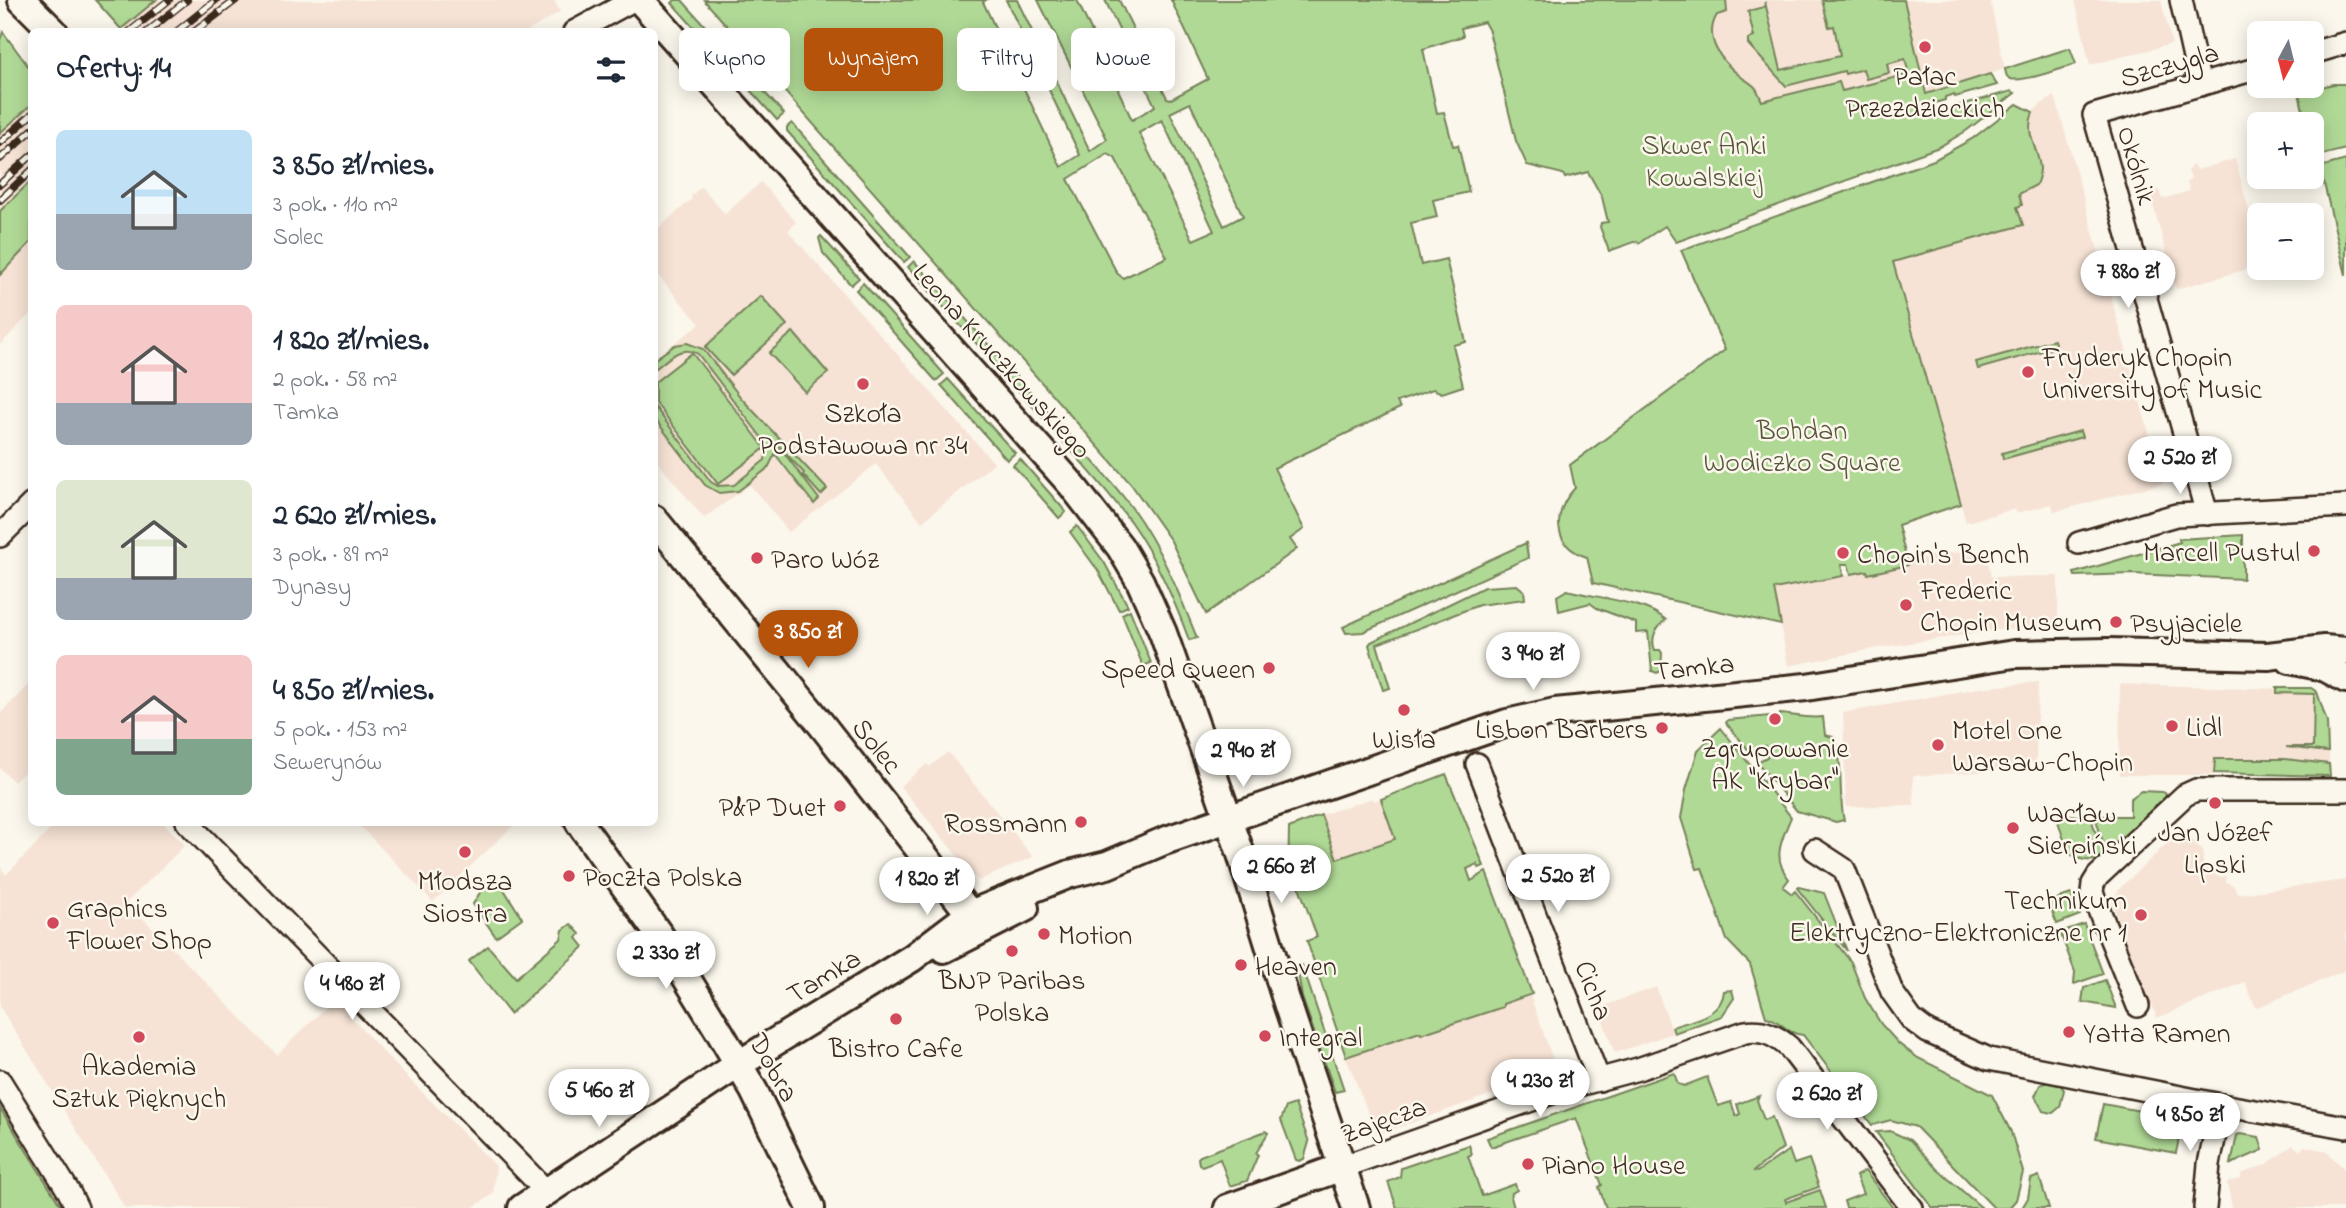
<!DOCTYPE html>
<html lang="pl">
<meta charset="utf-8">
<style>
body{margin:0;font-family:"Indie Flower",sans-serif;background:#f6f6f7;color:#1f2937;height:100vh;display:flex;flex-direction:column;font-size:26px;white-space:nowrap}
*{box-sizing:border-box;margin:0}
p{font-size:23px;color:#747a83}
.icon{flex:none;width:38px;height:38px;fill:none;stroke:currentColor;stroke-width:2;stroke-linecap:round;stroke-linejoin:round}
.map{position:relative;flex:1;overflow:hidden}
.sheet{position:absolute;left:28px;top:28px;width:630px;height:798px;display:flex;flex-direction:column;background:#fff;border-radius:10px;box-shadow:0 4px 18px #0003}
.sheet>*{flex:none}
.banner{position:absolute;left:679px;top:28px;width:665px;height:63px;display:flex;gap:14px}
.needle{width:46px;rotate:187deg}
.tools{position:absolute;left:2247px;top:21px;display:grid;gap:14px}
.tools a{display:grid;place-items:center;width:77px;height:77px;border-radius:10px;background:#fff;box-shadow:0 4px 18px #0003;font-size:35px}
.price{position:absolute;translate:-50% -60px;padding:0 16px;border-radius:24px;background:#fff;color:#222;font-size:23px;line-height:46px;filter:drop-shadow(0 2px 4px #0008)}
.price::after{content:'';position:absolute;left:50%;top:42px;width:21px;height:16px;margin-left:-10px;background:inherit;clip-path:polygon(0 0,100% 0,50% 100%)}
.price.current{background:#b45309;color:#fff}
ul{padding:0;list-style:none}
li{display:flex;align-items:center;gap:21px;height:175px;padding:0 28px}
li span{display:grid;place-items:center;flex:none;width:196px;height:140px;border-radius:10px;color:#555}
li>.icon{margin-inline-start:auto}
span .icon{width:84px;height:84px;fill:#fffc;stroke-width:1}
li b{font-size:30px}
h2{display:flex;justify-content:space-between;align-items:center;height:84px;padding:0 28px;font-size:30px}
.pill{padding:0 24px;border-radius:10px;background:#fff;box-shadow:0 4px 18px #0003;font-size:24px;line-height:63px}
.pill.current{background:#b45309;color:#fff}
.map>svg:first-child{display:block}
</style>
<div class="map">
<svg width="2346" height="1208" viewBox="0 0 2346 1208">
<rect width="100%" height="100%" fill="#fbf7ec"/>
<filter id="ink" filterUnits="userSpaceOnUse"><feTurbulence type="fractalNoise" baseFrequency=".0143" numOctaves="2"/><feDisplacementMap in="SourceGraphic" scale="14" xChannelSelector="R" yChannelSelector="G"/><feConvolveMatrix kernelMatrix="1 2 1 2 8 2 1 2 1" color-interpolation-filters="sRGB"/></filter>
<g filter="url(#ink)">
<!-- built -->
<g fill="#f6e3d5">
<polygon points="156,0 554,0 560,12 526,32 127,32 123,27"/>
<polygon points="1633,0 1990,0 2005,69 1791,135"/>
<polygon points="2075,0 2161,0 2172,44 2090,65"/>
<polygon points="2055,96 2163,483 2054,512 2052,504 2017,513 2015,509 1966,522 1893,261 2008,229 2033,112 2040,105"/>
<polygon points="31,104 31,181 0,211 0,133"/>
<polygon points="2235,159 2259,247 2259,266 2176,289 2150,193 2159,190 2162,199 2190,191 2187,182 2191,178 2188,172 2190,167 2193,165 2197,170"/>
<polygon points="761,182 796,222 788,231 994,463 922,522 876,464 789,532 750,485 704,518 655,459 654,358 700,324 655,272 655,231 692,199 691,196 701,187 725,214"/>
<polygon points="31,242 31,313 0,345 0,275"/>
<polygon points="1986,550 1991,577 2058,576 2058,628 1998,630 1883,647 1788,666 1774,589 1868,571 1869,574 1908,565 1908,561 1940,554"/>
<polygon points="31,682 31,765 14,782 0,768 0,714"/>
<polygon points="2038,682 2036,762 1990,771 1913,776 1914,805 1846,807 1843,713 1978,688"/>
<polygon points="2120,684 2314,690 2319,694 2327,722 2330,776 2215,773 2214,775 2119,775"/>
<polygon points="948,752 1033,857 978,881 900,786 927,764 929,767"/>
<polygon points="1373,798 1374,801 1381,799 1395,839 1337,859 1321,815"/>
<polygon points="58,822 163,823 185,845 127,902 277,1055 334,999 401,1071 496,1166 493,1194 472,1208 125,1208 0,1007 0,866 6,875"/>
<polygon points="357,823 516,823 433,902"/>
<polygon points="2182,829 2203,851 2203,866 2219,877 2226,876 2226,882 2233,885 2238,894 2346,880 2346,970 2256,1008 2245,982 2157,1018 2152,1005 2149,1005 2112,902 2119,889"/>
<polygon points="1656,987 1673,1033 1615,1053 1598,1008"/>
<polygon points="1530,995 1557,1071 1377,1135 1346,1057"/>
<polygon points="2293,1145 2300,1151 2304,1146 2326,1151 2346,1171 2346,1208 2232,1208 2227,1182 2241,1179 2241,1174 2267,1164"/>
</g>
<!-- green -->
<g fill="#b0d996" stroke="#76825a" stroke-width="2" fill-rule="evenodd">
<polygon points="95,0 156,0 121,29"/>
<polygon points="675,0 682,0 739,64 731,69 672,3"/>
<path d="M704,0h282l-3,2 78,165 19,-12 -74,-155h11l73,151 17,-12 -69,-139h39l55,120 23,-14 -50,-106h14l48,98 4,1 37,-20 -37,-79h555l1,12 -10,3c-14,23 4,46 23,61 6,5 14,8 17,14 2,4 3,7 5,11l77,-19 3,9 67,-17 -4,-15 -18,5 2,9 -23,6 -3,-10 -18,5 -1,-3 -58,15 -38,-42v-5l6,-2 -6,-26 16,-4 1,-5 16,68 59,-14 -6,-30 -5,1 -7,-27h82l22,94 64,-20 7,11 -42,12 -1,-3 -9,3v3l-16,5 2,8 81,-22 3,2 -49,38 -27,16 -263,95 -11,-16 -26,17 -2,-2 -28,10 -9,-24 1,-4 7,-1 -6,-25 -14,-25 -23,6 -2,-4 -36,-9 -11,-24 -27,-110 -5,-9 -23,6 2,8 -40,13 14,64 7,-1 9,34 5,-1 11,47 -36,8 4,17 -26,6 10,42 25,-6 20,83 -13,3 10,41 -21,7 -9,-4 -36,13 3,6 -126,60 30,61 -14,10 7,10 -91,65 -35,-73 -40,-57zM1190,103l53,113 -19,10 -54,-113zM1162,120l52,111 -21,9 -54,-107zM1108,154l7,4 52,99 -44,21 -6,-5 -49,-94z"/>
<polygon points="3,32 31,70 32,104 0,133 0,40"/>
<path d="M2070,48l6,16c-13,4 -54,19 -65,15 -5,-2 -5,-5 -6,-10z"/>
<polygon points="750,76 784,114 777,120 742,81"/>
<polygon points="2333,84 2346,84 2346,149 2313,157 2312,124 2306,124 2299,93"/>
<path d="M2017,104l16,8c-9,24 5,34 7,56 0,6 -2,12 -4,17l-17,9 3,11 -5,2 6,18 -130,37 68,242 -63,21 10,40 -40,9 -1,-3 -16,3 -3,-10h-7l2,12 -69,13 7,36 -188,-42 -6,-26c-35,-11 -35,-45 -12,-69l-5,-23 155,-115 -44,-100 253,-90 38,-21z"/>
<polygon points="792,123 910,257 904,262 787,131 787,127"/>
<polygon points="2346,160 2346,275 2320,167"/>
<polygon points="31,181 31,242 0,275 0,211"/>
<polygon points="821,236 859,278 851,285 823,253 819,238"/>
<polygon points="914,261 1050,414 1044,419 908,267"/>
<polygon points="863,283 944,374 936,381 856,290"/>
<polygon points="761,296 787,325 731,375 705,347"/>
<polygon points="793,332 828,373 805,392 769,353"/>
<polygon points="2054,340 2056,347 1978,369 1976,362"/>
<path d="M687,343l16,6 39,50 85,90 -6,6 -18,-20 1,-2 -26,-28 41,54 -5,5 -39,-50 -7,14 -30,23 -19,2 -14,-8 -50,-66v-12l56,75 7,4 16,-1 31,-25 2,-10 -2,-8 -67,-88c-17,-10 -30,5 -43,15v-10l20,-14z"/>
<polygon points="692,353 765,448 718,484 655,402 655,382"/>
<polygon points="948,379 1015,453 1007,460 941,385"/>
<path d="M1058,423c25,28 52,55 74,85 29,40 47,85 65,130l-8,2c-15,-41 -32,-80 -57,-116 -24,-34 -53,-64 -80,-95z"/>
<polygon points="2080,431 2082,437 2003,459 2002,453"/>
<polygon points="1020,459 1066,512 1059,518 1013,465"/>
<polygon points="1077,526 1104,562 1128,606 1119,610 1099,572 1070,532"/>
<polygon points="2243,535 2243,579 2132,574 2075,576 2074,573 2180,542 2179,539"/>
<polygon points="1526,543 1528,558 1363,632 1346,633 1343,627"/>
<polygon points="1517,585 1524,591 1525,599 1479,605 1377,644 1390,688 1383,690 1369,645 1371,642 1484,587"/>
<path d="M1567,590c28,8 78,11 99,30 -10,7 -16,18 -11,30h5l2,3 -1,18 -4,2 -5,-2 -4,-39 -12,1v-10l-39,-15 -7,-5 -31,8 -2,-15z"/>
<polygon points="1130,610 1151,663 1143,666 1122,614"/>
<polygon points="2277,688 2311,688 2317,692 2327,722 2328,752 2286,747 2313,747 2314,694 2277,693"/>
<path d="M1780,714c16,1 26,5 43,3l2,18 8,2c11,11 5,63 11,83l-8,2 -39,-11 -40,-49 10,-5 -2,-11 -14,7 -25,-30 2,-3 42,-4 1,4 8,-1z"/>
<path d="M1721,728l70,89c-9,23 -20,40 -2,62l-6,8 9,7 3,-3 56,71 14,36 16,26 18,20 19,14 74,37 19,37 12,40 -7,28 -7,8h-15l-78,-81 -25,-7 -19,5 -69,-90c-20,-2 -20,-15 -37,-18l-16,-53 -23,-24 -25,-72 -5,1 -16,-51 5,-28 12,-40z"/>
<polygon points="2215,759 2285,759 2329,764 2330,776 2214,773"/>
<polygon points="1446,774 1484,866 1479,868 1477,864 1467,869 1471,881 1486,872 1532,994 1503,1004 1503,1007 1421,1034 1420,1032 1346,1057 1307,941 1317,937 1297,881 1288,884 1289,828 1321,815 1337,859 1395,839 1381,799"/>
<polygon points="2141,791 2162,792 2165,793 2167,799 2107,856 2095,816 2130,816 2130,799"/>
<path d="M2064,814l27,4 13,40c-16,6 -28,1 -41,-9l-2,-4 3,-5 -7,-22z"/>
<polygon points="489,878 498,880 522,918 496,937 473,904"/>
<polygon points="1799,887 1824,893 1847,951 1797,888"/>
<polygon points="2071,894 2080,915 2057,924 2048,902"/>
<polygon points="571,924 580,934 577,938 584,947 510,1014 469,961 488,946 516,978 561,939 563,930"/>
<polygon points="2084,924 2103,974 2074,984 2075,972 2060,932"/>
<polygon points="1302,965 1344,1090 1335,1092 1302,997 1297,967"/>
<polygon points="2105,980 2116,1008 2082,1002 2084,988"/>
<path d="M1732,990l2,8 -12,18 -48,17 -2,-6c20,-7 50,-11 52,-36z"/>
<polygon points="1674,1073 1678,1084 1684,1086 1707,1077 1718,1106 1731,1102 1736,1116 1740,1114 1737,1104 1759,1096 1757,1100 1764,1120 1772,1117 1783,1148 1754,1171 1757,1172 1789,1150 1794,1164 1809,1159 1819,1187 1785,1199 1786,1202 1820,1190 1826,1208 1606,1208 1599,1187 1602,1185 1576,1118 1491,1147 1487,1138"/>
<polygon points="2048,1082 2060,1084 2064,1090 2060,1107 2053,1113 2043,1111 2035,1096 2040,1085"/>
<polygon points="1295,1104 1309,1142 1304,1159 1299,1161 1296,1160 1281,1120 1286,1107"/>
<polygon points="2103,1104 2183,1119 2176,1153 2096,1138"/>
<polygon points="0,1108 62,1208 0,1208"/>
<polygon points="1266,1131 1268,1133 1256,1153 1258,1155 1247,1181 1230,1186 1220,1159 1202,1166 1199,1164 1198,1158 1200,1156"/>
<polygon points="1890,1131 1910,1140 1937,1169 1982,1208 1933,1208 1876,1132"/>
<polygon points="2240,1134 2259,1137 2263,1150 2231,1164 2237,1135"/>
<polygon points="1469,1145 1472,1154 1468,1156 1482,1196 1515,1184 1517,1190 1512,1193 1511,1197 1514,1208 1397,1208 1388,1182 1400,1177 1401,1168"/>
<polygon points="1865,1171 1893,1208 1846,1208 1844,1201 1863,1194 1856,1176"/>
<polygon points="2039,1176 2049,1208 2022,1208 2028,1198 2031,1179"/>
</g>
<g fill="none" stroke-linecap="round" stroke-linejoin="round">
<defs>
<g id="minor">
<polyline points="2181,0 2200,85"/>
<polyline points="574,32 633,0"/>
<polyline points="2312,53 2346,43"/>
<polyline points="2207,514 2094,115 2259,68"/>
<polyline points="0,536 32,504"/>
<polyline points="2079,543 2176,515 2346,506"/>
<polyline points="1477,764 1599,1080"/>
<polyline points="187,822 547,1192"/>
<polyline points="1815,850 1844,869 1892,992 1912,1020 1928,1032 1989,1059 2221,1105 2346,1127"/>
<polyline points="2138,1006 2092,893 2093,884 2098,876 2185,795 2196,790 2346,790"/>
<polyline points="0,1081 69,1192 77,1208"/>
<path d="M1342,1167l218,-77 78,-21 107,-37c18,-3 30,3 44,15l123,161"/>
<polyline points="2205,1208 2209,1164 2221,1105"/>
</g>
<g id="tertiary">
<polyline points="22,0 54,32"/>
<polyline points="640,0 1071,484 1120,547 1140,581 1163,633 1240,851 1288,1006 1356,1208"/>
<polyline points="654,519 821,724 970,914"/>
<polyline points="2290,660 2324,667 2346,679"/>
<polyline points="579,822 665,943 719,1031 754,1091 811,1208"/>
<polyline points="944,949 1025,908"/>
<polyline points="522,1208 739,1064 912,958 970,914 1070,874 1107,865 1164,841 1507,723 1555,712 1806,687 2014,654 2108,652 2268,656 2324,649 2346,651"/>
<polyline points="1228,1208 1342,1167"/>
</g>
</defs>
<!-- minor casing -->
<use href="#minor" stroke="#3b2a1e" stroke-width="26"/>
<!-- tertiary casing -->
<use href="#tertiary" stroke="#3b2a1e" stroke-width="32"/>
<!-- minor -->
<use href="#minor" stroke="#fbf7ec" stroke-width="21"/>
<!-- tertiary -->
<use href="#tertiary" stroke="#fbf7ec" stroke-width="26"/>
<defs>
<g id="rail">
<polyline points="129,32 169,0"/>
<polyline points="147,32 187,0"/>
<polyline points="176,32 216,0"/>
<polyline points="194,32 236,0"/>
<polyline points="0,143 32,114"/>
<polyline points="0,159 32,130"/>
<polyline points="0,184 32,155"/>
<polyline points="0,200 32,170"/>
</g>
</defs>
<!-- rail casing -->
<use href="#rail" stroke="#3b2a1e" stroke-width="8"/>
<!-- rail -->
<use href="#rail" stroke="#fbf7ec" stroke-width="5" stroke-dasharray="16" stroke-linecap="butt"/>
</g>
</g>
<!-- markers -->
<g fill="#d1495b" stroke="#fbf7ec" stroke-width="2.5">
<circle cx="1925" cy="47" r="7"/>
<circle cx="2028" cy="372" r="7"/>
<circle cx="863" cy="384" r="7"/>
<circle cx="2314" cy="551" r="7"/>
<circle cx="1843" cy="553" r="7"/>
<circle cx="757" cy="558" r="7"/>
<circle cx="1906" cy="605" r="7"/>
<circle cx="2116" cy="622" r="7"/>
<circle cx="1269" cy="668" r="7"/>
<circle cx="1404" cy="710" r="7"/>
<circle cx="1775" cy="719" r="7"/>
<circle cx="2172" cy="726" r="7"/>
<circle cx="1662" cy="728" r="7"/>
<circle cx="1938" cy="745" r="7"/>
<circle cx="2215" cy="803" r="7"/>
<circle cx="840" cy="806" r="7"/>
<circle cx="1081" cy="822" r="7"/>
<circle cx="2013" cy="828" r="7"/>
<circle cx="465" cy="852" r="7"/>
<circle cx="569" cy="876" r="7"/>
<circle cx="2141" cy="915" r="7"/>
<circle cx="53" cy="923" r="7"/>
<circle cx="1044" cy="934" r="7"/>
<circle cx="1012" cy="951" r="7"/>
<circle cx="1241" cy="965" r="7"/>
<circle cx="896" cy="1019" r="7"/>
<circle cx="2069" cy="1032" r="7"/>
<circle cx="1265" cy="1036" r="7"/>
<circle cx="139" cy="1037" r="7"/>
<circle cx="1528" cy="1164" r="7"/>
</g>
<g text-anchor="middle" stroke-width="5" stroke-linejoin="round" paint-order="stroke">
<!-- street labels -->
<g font-size="28" fill="#3b2a1e" stroke="#fbf7ec">
<text transform="translate(2169 64) rotate(-16)" y="10">Szczygla</text>
<text transform="translate(2138 165) rotate(74)" y="10">Okólnik</text>
<text transform="translate(1003 360) rotate(48)" y="10">Leona Kruczkowskiego</text>
<text transform="translate(1694 666) rotate(-6)" y="10">Tamka</text>
<text transform="translate(878 745) rotate(51)" y="10">Solec</text>
<text transform="translate(823 975) rotate(-31)" y="10">Tamka</text>
<text transform="translate(1595 990) rotate(69)" y="10">Cicha</text>
<text transform="translate(775 1067) rotate(61)" y="10">Dobra</text>
<text transform="translate(1383 1119) rotate(-20)" y="10">Zajęcza</text>
</g>
<!-- poi labels -->
<g font-size="28" fill="#3b2a1e" stroke="#fbf7ec" text-anchor="start">
<text x="1925" y="85" text-anchor="middle">Pałac<tspan x="1925" dy="32">Przezdzieckich</tspan></text>
<text x="2042" y="366">Fryderyk Chopin<tspan x="2042" dy="32">University of Music</tspan></text>
<text x="863" y="422" text-anchor="middle">Szkoła<tspan x="863" dy="32">Podstawowa nr 34</tspan></text>
<text x="2300" y="561" text-anchor="end">Marcell Pustul</text>
<text x="1857" y="563">Chopin's Bench</text>
<text x="771" y="568">Paro Wóz</text>
<text x="1920" y="599">Frederic<tspan x="1920" dy="32">Chopin Museum</tspan></text>
<text x="2130" y="632">Psyjaciele</text>
<text x="1255" y="678" text-anchor="end">Speed Queen</text>
<text x="2186" y="736">Lidl</text>
<text x="1648" y="738" text-anchor="end">Lisbon Barbers</text>
<text x="1952" y="739">Motel One<tspan x="1952" dy="32">Warsaw-Chopin</tspan></text>
<text x="1404" y="748" text-anchor="middle">Wisła</text>
<text x="1775" y="757" text-anchor="middle">Zgrupowanie<tspan x="1775" dy="32">AK "Krybar"</tspan></text>
<text x="826" y="816" text-anchor="end">P&amp;P Duet</text>
<text x="2027" y="822">Wacław<tspan x="2027" dy="32">Sierpiński</tspan></text>
<text x="1067" y="832" text-anchor="end">Rossmann</text>
<text x="2215" y="841" text-anchor="middle">Jan Józef<tspan x="2215" dy="32">Lipski</tspan></text>
<text x="583" y="886">Poczta Polska</text>
<text x="465" y="890" text-anchor="middle">Młodsza<tspan x="465" dy="32">Siostra</tspan></text>
<text x="2127" y="909" text-anchor="end">Technikum<tspan x="2127" dy="32">Elektryczno-Elektroniczne nr 1</tspan></text>
<text x="67" y="917">Graphics<tspan x="67" dy="32">Flower Shop</tspan></text>
<text x="1058" y="944">Motion</text>
<text x="1255" y="975">Heaven</text>
<text x="1012" y="989" text-anchor="middle">BNP Paribas<tspan x="1012" dy="32">Polska</tspan></text>
<text x="2083" y="1042">Yatta Ramen</text>
<text x="1279" y="1046">Integral</text>
<text x="896" y="1057" text-anchor="middle">Bistro Cafe</text>
<text x="139" y="1075" text-anchor="middle">Akademia<tspan x="139" dy="32">Sztuk Pięknych</tspan></text>
<text x="1542" y="1174">Piano House</text>
</g>
<!-- park labels -->
<g font-size="28" fill="#58563c" stroke="#fbf7ec">
<text x="1704" y="154">Skwer Anki<tspan x="1704" dy="32">Kowalskiej</tspan></text>
<text x="1802" y="439">Bohdan<tspan x="1802" dy="32">Wodiczko Square</tspan></text>
</g>
</g>
</svg>
<div class="tools">
<a><svg class="needle" viewBox="-14 -14 28 28"><path d="M0-13l5 13h-10z" fill="#e53935"/><path d="M0 13l5-13h-10z" fill="#747a83"/></svg></a>
<a>+</a>
<a>−</a>
</div>
<b class="price" style="left:2128px;top:310px">7 880 zł</b>
<b class="price" style="left:2180px;top:496px">2 520 zł</b>
<b class="price current" style="left:808px;top:670px">3 850 zł</b>
<b class="price" style="left:1533px;top:692px">3 940 zł</b>
<b class="price" style="left:1243px;top:789px">2 940 zł</b>
<b class="price" style="left:1281px;top:905px">2 660 zł</b>
<b class="price" style="left:1558px;top:914px">2 520 zł</b>
<b class="price" style="left:927px;top:917px">1 820 zł</b>
<b class="price" style="left:666px;top:991px">2 330 zł</b>
<b class="price" style="left:352px;top:1022px">4 480 zł</b>
<b class="price" style="left:1540px;top:1119px">4 230 zł</b>
<b class="price" style="left:599px;top:1129px">5 460 zł</b>
<b class="price" style="left:1827px;top:1132px">2 620 zł</b>
<b class="price" style="left:2190px;top:1153px">4 850 zł</b>
<div class="banner">
<a class="pill">Kupno</a>
<a class="pill current">Wynajem</a>
<a class="pill">Filtry</a>
<a class="pill">Nowe</a>
</div>
<section class="sheet">
<h2>Oferty: 14<svg class="icon" aria-label="filters" viewBox="0 0 24 24"><path d="M4 7h16M4 17h16"/><circle cx="9" cy="7" r="2"/><circle cx="15" cy="17" r="2"/></svg></h2>
<ul>
<li><span style="background:linear-gradient(#bfe0f5 60%,#9aa5b1 0)"><svg class="icon" aria-label="home" viewBox="0 0 24 24"><path d="M3 11l9-7 9 7M6 9v11h12V9"/></svg></span><div><b>3 850 zł/mies.</b><p>3 pok. · 110 m²</p><p>Solec</p></div></li>
<li><span style="background:linear-gradient(#f6c9c9 70%,#9aa5b1 0)"><svg class="icon" aria-label="home" viewBox="0 0 24 24"><path d="M3 11l9-7 9 7M6 9v11h12V9"/></svg></span><div><b>1 820 zł/mies.</b><p>2 pok. · 58 m²</p><p>Tamka</p></div></li>
<li><span style="background:linear-gradient(#dfe7d0 70%,#9aa5b1 0)"><svg class="icon" aria-label="home" viewBox="0 0 24 24"><path d="M3 11l9-7 9 7M6 9v11h12V9"/></svg></span><div><b>2 620 zł/mies.</b><p>3 pok. · 89 m²</p><p>Dynasy</p></div></li>
<li><span style="background:linear-gradient(#f6c9c9 60%,#7fa58c 0)"><svg class="icon" aria-label="home" viewBox="0 0 24 24"><path d="M3 11l9-7 9 7M6 9v11h12V9"/></svg></span><div><b>4 850 zł/mies.</b><p>5 pok. · 153 m²</p><p>Sewerynów</p></div></li>
</ul>
</section>
</div>
